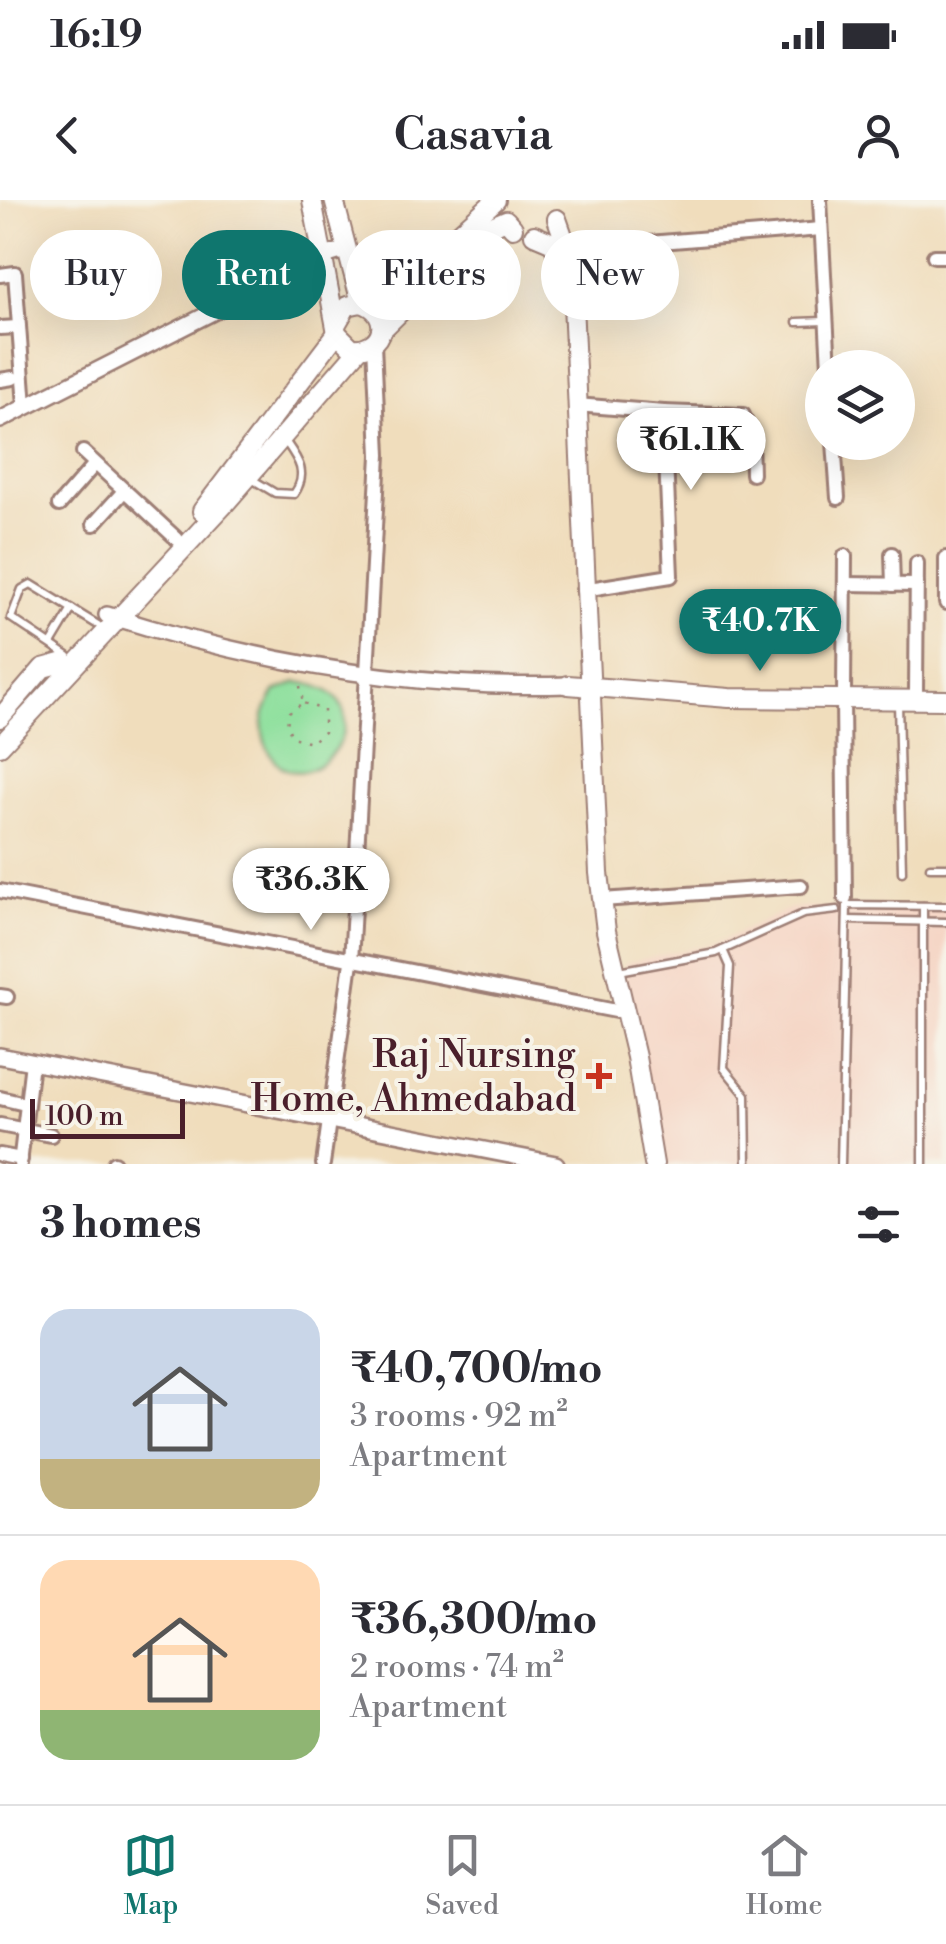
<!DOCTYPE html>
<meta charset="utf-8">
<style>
body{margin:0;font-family:"Libre Bodoni",serif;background:#f7f7f7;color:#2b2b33;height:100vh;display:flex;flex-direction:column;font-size:38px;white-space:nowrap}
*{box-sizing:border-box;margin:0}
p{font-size:32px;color:#7c7c81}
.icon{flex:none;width:55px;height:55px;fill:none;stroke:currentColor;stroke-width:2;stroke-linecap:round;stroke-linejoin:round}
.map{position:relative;height:964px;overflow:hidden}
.side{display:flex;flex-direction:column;background:#fff;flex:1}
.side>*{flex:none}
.hud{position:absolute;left:30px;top:30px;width:888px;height:90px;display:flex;gap:20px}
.controls{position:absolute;left:805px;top:150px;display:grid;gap:20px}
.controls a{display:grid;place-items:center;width:110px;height:110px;border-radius:50%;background:#fff;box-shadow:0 10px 40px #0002;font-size:50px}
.scale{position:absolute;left:30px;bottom:25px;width:155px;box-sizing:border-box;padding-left:10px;border:5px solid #4a1f2b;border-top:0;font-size:28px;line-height:35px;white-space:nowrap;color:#4a1f2b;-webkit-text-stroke:8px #f7f3e8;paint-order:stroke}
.price{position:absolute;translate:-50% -85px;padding:0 22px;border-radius:35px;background:#fff;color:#222;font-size:32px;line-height:65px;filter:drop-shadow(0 2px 5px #0008)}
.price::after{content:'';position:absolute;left:50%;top:60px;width:30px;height:22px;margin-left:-15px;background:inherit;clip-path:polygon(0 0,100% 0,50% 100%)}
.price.on{background:#0f766e;color:#fff}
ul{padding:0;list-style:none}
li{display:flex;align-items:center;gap:30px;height:250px;padding:0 40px}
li+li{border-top:2px solid #e1e1e2}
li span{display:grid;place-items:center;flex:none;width:280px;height:200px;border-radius:30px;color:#555}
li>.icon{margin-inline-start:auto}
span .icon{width:120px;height:120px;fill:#fffc;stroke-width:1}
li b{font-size:42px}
h2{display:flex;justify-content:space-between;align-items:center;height:120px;padding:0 40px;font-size:42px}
.pill{padding:0 35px;border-radius:45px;background:#fff;box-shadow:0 10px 40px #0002;font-size:35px;line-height:90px}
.pill.on{background:#0f766e;color:#fff}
.status{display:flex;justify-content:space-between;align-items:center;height:70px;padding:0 50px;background:#fff;direction:ltr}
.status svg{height:28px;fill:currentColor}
header{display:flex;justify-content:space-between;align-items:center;height:130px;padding:0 40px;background:#fff;font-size:45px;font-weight:600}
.tabs{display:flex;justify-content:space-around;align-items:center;height:140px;border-top:2px solid #e1e1e2;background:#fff;font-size:28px;color:#7c7c81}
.tabs a{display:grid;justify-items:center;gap:5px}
.tabs .on{color:#0f766e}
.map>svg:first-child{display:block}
</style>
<div class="status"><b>16:19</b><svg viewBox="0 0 49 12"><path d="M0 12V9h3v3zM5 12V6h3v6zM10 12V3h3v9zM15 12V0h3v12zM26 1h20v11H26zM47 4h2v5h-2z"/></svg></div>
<header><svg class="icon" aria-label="back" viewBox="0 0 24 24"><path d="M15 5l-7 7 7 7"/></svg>Casavia<svg class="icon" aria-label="person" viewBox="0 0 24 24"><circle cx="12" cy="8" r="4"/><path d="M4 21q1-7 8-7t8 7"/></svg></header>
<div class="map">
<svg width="946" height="964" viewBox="0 0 946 964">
<rect width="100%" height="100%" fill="#f7f3e8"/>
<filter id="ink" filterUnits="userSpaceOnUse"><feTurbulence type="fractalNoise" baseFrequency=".01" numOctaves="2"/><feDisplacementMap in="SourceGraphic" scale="20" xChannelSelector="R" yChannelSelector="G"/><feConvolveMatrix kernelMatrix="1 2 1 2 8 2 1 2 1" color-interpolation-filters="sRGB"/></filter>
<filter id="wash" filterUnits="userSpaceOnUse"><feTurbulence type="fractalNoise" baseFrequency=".0048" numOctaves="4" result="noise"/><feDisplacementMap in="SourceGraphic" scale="40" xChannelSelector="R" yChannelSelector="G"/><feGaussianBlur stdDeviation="2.25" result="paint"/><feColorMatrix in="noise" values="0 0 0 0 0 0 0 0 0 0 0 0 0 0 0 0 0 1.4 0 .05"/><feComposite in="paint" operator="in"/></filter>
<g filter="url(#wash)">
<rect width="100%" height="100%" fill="#f0ddbc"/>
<!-- built -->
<polygon fill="#f5d3c2" points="791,708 946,708 946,964 663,964 623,771 626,763 717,743"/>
<!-- green -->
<path fill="#90e09f" stroke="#6d8065" stroke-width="2.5" d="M297,482c106,12 8,141 -29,67 -11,-21 -4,-40 8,-58z"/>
</g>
<g filter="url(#ink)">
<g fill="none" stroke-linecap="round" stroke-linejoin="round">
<defs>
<g id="service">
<polyline points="797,122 825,121"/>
<path d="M250,278l25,15 19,1c16,-22 2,-37 -11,-56"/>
<polyline points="51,444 72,409"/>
<polyline points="68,456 11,418 22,389 31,384 98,425"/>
<polyline points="898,502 902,672"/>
<polyline points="930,667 946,667"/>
<polyline points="847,720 946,722"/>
<polyline points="723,750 730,766 724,868 746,895 747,964"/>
<polyline points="619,771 716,753 803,714 837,710"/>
<polyline points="841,964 847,705 946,706"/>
<polyline points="923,964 923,706"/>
</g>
<g id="minor">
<polyline points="820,0 829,168"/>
<polyline points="586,48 821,29"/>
<polyline points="934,56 946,56"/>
<polyline points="210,57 218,109"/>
<polyline points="0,75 15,73 25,206"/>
<polyline points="0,128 19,127"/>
<polyline points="0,180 13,178"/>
<polyline points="576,205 664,212 671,376 583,390"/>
<polyline points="664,212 743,215 751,235 752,274"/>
<polyline points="834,242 838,298"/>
<polyline points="83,252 177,339"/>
<polyline points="59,305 95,264"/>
<polyline points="94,324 124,291"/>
<polyline points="892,354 893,385"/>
<polyline points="946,358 946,403"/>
<polyline points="845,384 917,385"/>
<polyline points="844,491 845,356"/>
<polyline points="916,491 917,363"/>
<polyline points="843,500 845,698"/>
<polyline points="0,691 616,811"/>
<polyline points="602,700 801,686"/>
<polyline points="0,796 7,797"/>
<polyline points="0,898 25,904"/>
<polyline points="0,925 51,935"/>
<polyline points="0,955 21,959"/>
<polyline points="20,964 32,862"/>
<polyline points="114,964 114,963"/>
<polyline points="323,964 351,762 379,255 374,143"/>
</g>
<g id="tertiary">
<polyline points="0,220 321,57 344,50"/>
<path d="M107,415c149,47 305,75 461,70"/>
<polyline points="0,856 556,964"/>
</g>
<g id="secondary">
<path d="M312,0l25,133 15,15c33,3 41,-36 9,-45l-14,3 -11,19"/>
<polyline points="334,0 361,103"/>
<polyline points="557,19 571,59 599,673 606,731 636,857 654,964"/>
<polyline points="534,35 553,43 560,65"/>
<polyline points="372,106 412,76 496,0"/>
<polyline points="382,130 483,30 506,20 513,28"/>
<polyline points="202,311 337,133"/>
<polyline points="568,485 729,498 946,500"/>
<polyline points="0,518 43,468 65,462"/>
<polyline points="0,546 223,306 359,149"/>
</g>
</defs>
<!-- service casing -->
<use href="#service" stroke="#9d7e74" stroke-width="11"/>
<!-- minor casing -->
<use href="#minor" stroke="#9d7e74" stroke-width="18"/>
<!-- tertiary casing -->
<use href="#tertiary" stroke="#9d7e74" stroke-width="20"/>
<!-- secondary casing -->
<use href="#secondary" stroke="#9d7e74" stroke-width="22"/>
<!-- path -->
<polyline stroke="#9d7e74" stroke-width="2.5" stroke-dasharray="2.5 8" stroke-linecap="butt" points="300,486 303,503 289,512 287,525 292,537 311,542 324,532 324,510 303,503"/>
<!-- service -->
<use href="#service" stroke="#fff" stroke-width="6"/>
<!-- minor -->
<use href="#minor" stroke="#fff" stroke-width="12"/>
<!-- tertiary -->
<use href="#tertiary" stroke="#fff" stroke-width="15"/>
<!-- secondary -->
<use href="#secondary" stroke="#fff" stroke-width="18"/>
</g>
</g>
<!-- markers -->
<path fill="#c8321e" stroke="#f7f3e8" stroke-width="4" d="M594 861h10v10h10v10h-10v10h-10v-10h-10v-10h10z"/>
<g text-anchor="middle" stroke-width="8" stroke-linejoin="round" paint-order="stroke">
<!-- poi labels -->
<g font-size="38" fill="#4a1f2b" stroke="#f7f3e8" text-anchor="end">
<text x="576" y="867">Raj Nursing<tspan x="576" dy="44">Home, Ahmedabad</tspan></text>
</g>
</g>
</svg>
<div class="controls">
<a><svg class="icon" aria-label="layers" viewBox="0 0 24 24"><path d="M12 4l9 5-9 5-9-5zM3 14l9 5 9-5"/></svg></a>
</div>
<div class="scale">100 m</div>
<b class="price" style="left:691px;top:293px">₹61.1K</b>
<b class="price on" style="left:760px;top:474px">₹40.7K</b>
<b class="price" style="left:311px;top:733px">₹36.3K</b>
<div class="hud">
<a class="pill">Buy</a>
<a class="pill on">Rent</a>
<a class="pill">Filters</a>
<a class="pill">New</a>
</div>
</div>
<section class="side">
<h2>3 homes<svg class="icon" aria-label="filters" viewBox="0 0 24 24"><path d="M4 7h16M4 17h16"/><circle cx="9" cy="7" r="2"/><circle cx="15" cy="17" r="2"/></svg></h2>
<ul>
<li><span style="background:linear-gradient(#c9d6e8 75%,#c2b280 0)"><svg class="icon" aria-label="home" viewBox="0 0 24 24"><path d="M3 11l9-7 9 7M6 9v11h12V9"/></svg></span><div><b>₹40,700/mo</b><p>3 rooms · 92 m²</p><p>Apartment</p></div></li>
<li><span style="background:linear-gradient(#ffd9b3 75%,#8fb573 0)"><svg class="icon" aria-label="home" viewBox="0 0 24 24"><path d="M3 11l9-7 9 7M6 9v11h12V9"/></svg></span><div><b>₹36,300/mo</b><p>2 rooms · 74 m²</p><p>Apartment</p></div></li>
</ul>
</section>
<nav class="tabs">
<a class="on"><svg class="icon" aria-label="map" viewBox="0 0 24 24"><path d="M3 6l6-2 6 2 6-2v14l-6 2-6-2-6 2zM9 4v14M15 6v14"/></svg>Map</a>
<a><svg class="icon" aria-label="saved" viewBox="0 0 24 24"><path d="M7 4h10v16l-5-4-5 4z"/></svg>Saved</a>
<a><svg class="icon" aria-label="home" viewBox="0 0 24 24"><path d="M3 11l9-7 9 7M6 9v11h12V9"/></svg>Home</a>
</nav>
